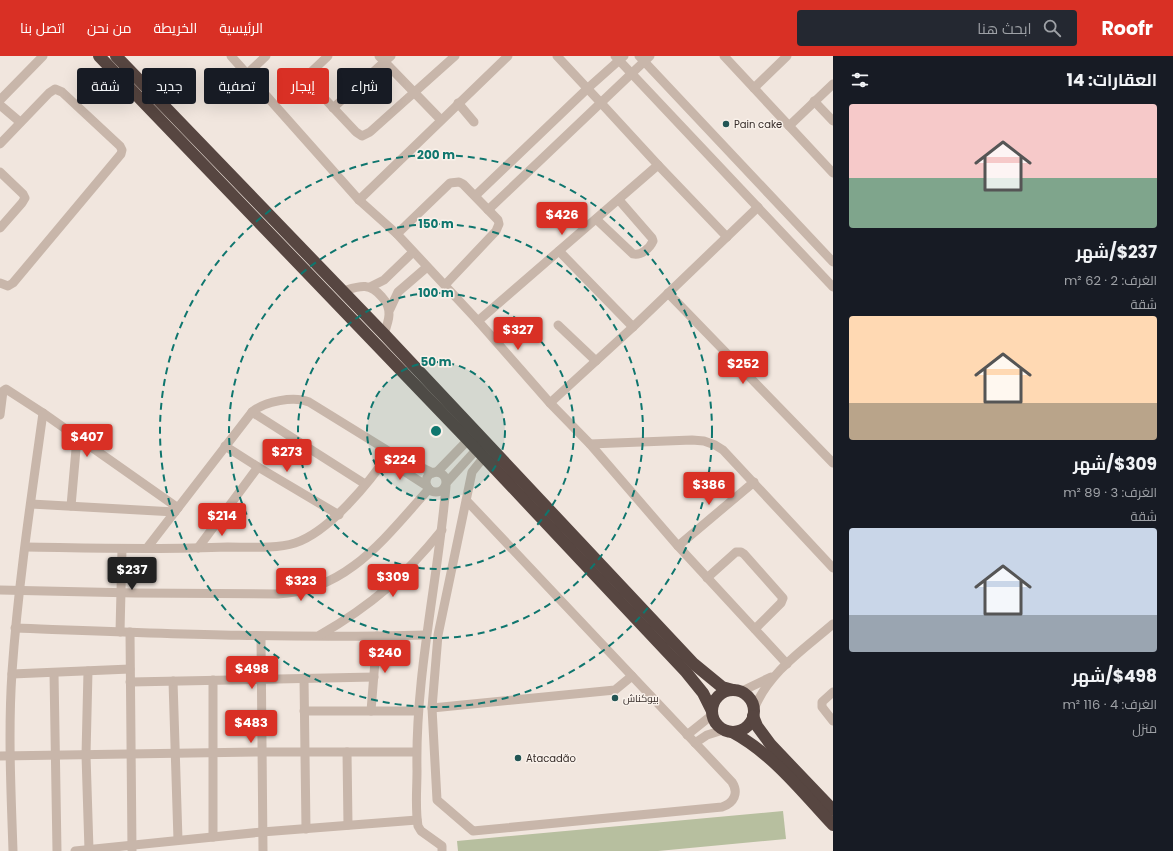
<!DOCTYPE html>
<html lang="ar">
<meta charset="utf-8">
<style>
body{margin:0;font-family:Poppins,Cairo,sans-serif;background:#242831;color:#f1f3f6;direction:rtl;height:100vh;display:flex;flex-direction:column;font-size:15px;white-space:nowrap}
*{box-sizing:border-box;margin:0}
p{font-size:13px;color:#9ea1a6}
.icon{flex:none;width:22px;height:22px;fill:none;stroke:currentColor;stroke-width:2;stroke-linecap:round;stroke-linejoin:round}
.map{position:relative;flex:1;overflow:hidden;direction:ltr}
.drawer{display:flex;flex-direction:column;background:#171b24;width:340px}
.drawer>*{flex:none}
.hud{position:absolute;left:12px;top:12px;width:380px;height:36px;direction:rtl;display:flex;gap:8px}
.price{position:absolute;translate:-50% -34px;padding:0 9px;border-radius:4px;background:#d93025;color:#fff;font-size:13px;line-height:26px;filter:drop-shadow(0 1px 2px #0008)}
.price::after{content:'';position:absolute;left:50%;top:24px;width:12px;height:9px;margin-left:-6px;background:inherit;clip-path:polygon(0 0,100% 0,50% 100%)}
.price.selected{background:#222;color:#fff}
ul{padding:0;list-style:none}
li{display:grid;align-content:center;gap:8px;height:212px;padding:0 16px}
li span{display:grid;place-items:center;height:124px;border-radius:4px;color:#555}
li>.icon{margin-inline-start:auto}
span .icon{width:72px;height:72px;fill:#fffc;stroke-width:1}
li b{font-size:17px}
h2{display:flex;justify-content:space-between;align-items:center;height:48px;padding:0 16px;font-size:17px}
.chip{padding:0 14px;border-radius:4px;background:#171b24;box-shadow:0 4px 16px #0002;font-size:14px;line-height:36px}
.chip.selected{background:#d93025;color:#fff}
header{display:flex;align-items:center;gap:24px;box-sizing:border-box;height:56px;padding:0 20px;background:#d93025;color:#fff}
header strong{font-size:19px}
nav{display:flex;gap:22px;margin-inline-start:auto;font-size:14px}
.search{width:280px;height:36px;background:#242831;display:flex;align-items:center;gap:10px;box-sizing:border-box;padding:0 14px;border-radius:4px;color:#9ea1a6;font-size:15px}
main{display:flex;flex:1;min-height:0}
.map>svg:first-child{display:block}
</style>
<header>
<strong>Roofr</strong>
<div class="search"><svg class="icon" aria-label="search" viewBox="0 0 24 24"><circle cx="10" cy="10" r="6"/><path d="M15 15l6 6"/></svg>ابحث هنا</div>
<nav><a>الرئيسية</a><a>الخريطة</a><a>من نحن</a><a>اتصل بنا</a></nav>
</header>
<main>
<section class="drawer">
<h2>العقارات: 14<svg class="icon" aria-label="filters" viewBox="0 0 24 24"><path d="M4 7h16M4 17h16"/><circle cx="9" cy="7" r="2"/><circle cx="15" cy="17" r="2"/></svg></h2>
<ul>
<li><span style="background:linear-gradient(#f6c9c9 60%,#7fa58c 0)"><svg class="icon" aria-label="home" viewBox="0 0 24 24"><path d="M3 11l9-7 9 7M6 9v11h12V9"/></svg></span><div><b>$237/شهر</b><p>الغرف: 2 · 62 m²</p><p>شقة</p></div></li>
<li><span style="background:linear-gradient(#ffd9b3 70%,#b9a48a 0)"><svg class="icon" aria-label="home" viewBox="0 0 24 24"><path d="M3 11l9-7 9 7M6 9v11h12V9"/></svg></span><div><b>$309/شهر</b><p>الغرف: 3 · 89 m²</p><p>شقة</p></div></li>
<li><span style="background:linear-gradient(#c9d6e8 70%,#9aa5b1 0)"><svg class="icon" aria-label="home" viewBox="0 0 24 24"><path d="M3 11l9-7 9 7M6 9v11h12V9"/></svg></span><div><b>$498/شهر</b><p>الغرف: 4 · 116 m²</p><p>منزل</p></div></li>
</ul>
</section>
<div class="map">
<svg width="833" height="795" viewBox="0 0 833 795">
<rect width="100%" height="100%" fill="#f1e6de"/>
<!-- green -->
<polygon fill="#b7bf9f" points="783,755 786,783 658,795 458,795 457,785"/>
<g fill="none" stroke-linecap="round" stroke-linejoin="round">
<!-- minor -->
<g stroke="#c8b6aa" stroke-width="9">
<polyline points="231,0 359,144 397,178 478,265 550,347 590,388 678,490 787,608"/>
<polyline points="328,0 308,19 308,25 356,76 362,80 370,76 455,0"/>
<polyline points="379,0 441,64"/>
<polyline points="557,0 601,47 658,109 727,181"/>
<polyline points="615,0 833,231"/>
<polyline points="639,0 833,206"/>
<polyline points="724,0 833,117"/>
<polyline points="247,18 266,0"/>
<polyline points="754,32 787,0"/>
<polyline points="0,44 43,0"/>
<polyline points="814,45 833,65"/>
<polyline points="458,47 474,66"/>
<polyline points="0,49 20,66"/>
<polyline points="333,52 391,0"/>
<polyline points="789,70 833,28"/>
<polyline points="0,88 49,37 55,33 62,36 120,90 122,94 121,98 13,227 8,230 0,227"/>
<polyline points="0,116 23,138 25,142 22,147 0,172"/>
<polyline points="475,140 588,32 624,0"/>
<polyline points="359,144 508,0"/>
<polyline points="488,154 650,0"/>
<path d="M596,163l37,35c8,2 17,-6 20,-13l-1,-3 -33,-38"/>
<polyline points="397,178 450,127 459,126 463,128 498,164 499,168 496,175 445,229"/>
<polyline points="559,195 633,271"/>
<polyline points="370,231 384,224 413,196"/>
<path d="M343,235c17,-5 26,-9 39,6 11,12 7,23 2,37"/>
<polyline points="668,237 833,407"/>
<polyline points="390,253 398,236 427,211"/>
<polyline points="478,265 658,109"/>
<polyline points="558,269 596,305"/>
<polyline points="550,347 633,271 758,151"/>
<polyline points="252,356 365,428"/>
<polyline points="0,359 3,335 6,333 43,357 178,452"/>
<polyline points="590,388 692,384 704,385 715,389 723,394 833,512"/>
<polyline points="225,390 258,411 339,459"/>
<polyline points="385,403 427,430"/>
<circle cx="436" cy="426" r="10"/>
<polyline points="437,416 468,384"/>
<polyline points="447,426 477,393"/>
<path d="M466,444l266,282c7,11 2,21 -10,25l-249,24 -36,-31 -5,-92 6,-73 34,-163 12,-15"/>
<polyline points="31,448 175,456"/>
<polyline points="71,450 77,382"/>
<polyline points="678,490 754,426"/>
<path d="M26,491c67,1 135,3 202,0 21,0 48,2 67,-4 34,-11 75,-61 95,-91"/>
<path d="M147,492l105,-136c13,-11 42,-16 57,-10l81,50 43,21"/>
<polyline points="198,492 258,411"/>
<polyline points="707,522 736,496 741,496 744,498 783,542 781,547 755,573"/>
<path d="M0,534l135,3 143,1c70,-3 108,-58 151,-105"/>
<path d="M15,572c137,5 274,11 411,7"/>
<polyline points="120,576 122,493"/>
<polyline points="130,576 132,794"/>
<path d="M320,579c52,-30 84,-58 122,-105"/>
<polyline points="261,581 263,795"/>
<polyline points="88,615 86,699 89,794"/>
<polyline points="54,617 57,795"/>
<polyline points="12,618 130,613"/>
<polyline points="304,622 306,773"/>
<polyline points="213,624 213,781"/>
<polyline points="173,625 178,784"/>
<polyline points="130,626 374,621"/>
<polyline points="740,636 771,621"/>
<polyline points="833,636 822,646 822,651 833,665"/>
<polyline points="432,652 615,634 632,620"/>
<path d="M754,653c15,-37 49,-59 79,-85"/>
<polyline points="304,655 418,655"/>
<polyline points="371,655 377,580"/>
<polyline points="687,679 712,659"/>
<polyline points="695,687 707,679 723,674"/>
<polyline points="347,696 348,769"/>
<polyline points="0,700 262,696 416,696"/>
<path d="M13,795c-2,-60 -5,-119 -1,-179 6,-86 19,-173 31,-259"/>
<polyline points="75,795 262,776 417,764"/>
<path d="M442,795v-5l-21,-15 -3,-5c-3,-18 -1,-37 -1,-55 -2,-96 21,-190 29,-285"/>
</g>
<!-- highway -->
<g stroke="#574641" stroke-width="12">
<polyline points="99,0 468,384 686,616 703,637 712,655"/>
<polyline points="116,0 384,278 694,608 722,631 733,634"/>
<circle cx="733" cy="655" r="21"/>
<polyline points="753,660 757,670 771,689 833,754"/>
<path d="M732,676c41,22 70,60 101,93"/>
</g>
</g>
<!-- distance rings -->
<circle cx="436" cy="375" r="69" fill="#0f766e" fill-opacity=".12"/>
<g fill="none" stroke="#0f766e" stroke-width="2" stroke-dasharray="7 5">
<circle cx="436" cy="375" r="69"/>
<circle cx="436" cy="375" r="138"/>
<circle cx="436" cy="375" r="207"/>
<circle cx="436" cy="375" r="276"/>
</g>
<!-- markers -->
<g fill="#225554" stroke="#f9f1ea" stroke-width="1.5">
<circle cx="726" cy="68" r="4"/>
<circle cx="615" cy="642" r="4"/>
<circle cx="518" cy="702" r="4"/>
</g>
<g text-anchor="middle" stroke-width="3" stroke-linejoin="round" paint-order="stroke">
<!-- poi labels -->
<g font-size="10" fill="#362c29" stroke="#f9f1ea" text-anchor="start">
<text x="734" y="72">Pain cake</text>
<text x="623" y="646">بيوكناش</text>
<text x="526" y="706">Atacadão</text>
</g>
</g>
<circle cx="436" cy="375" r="6" fill="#0f766e" stroke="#f9f1ea" stroke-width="2"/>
<g font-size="12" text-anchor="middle" font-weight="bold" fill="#0f766e" stroke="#f9f1ea" stroke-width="3" stroke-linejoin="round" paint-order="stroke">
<text x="436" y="103">200 m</text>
<text x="436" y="172">150 m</text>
<text x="436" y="241">100 m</text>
<text x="436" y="310">50 m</text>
</g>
</svg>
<b class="price" style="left:562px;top:180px">$426</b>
<b class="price" style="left:518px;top:295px">$327</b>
<b class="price" style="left:743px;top:329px">$252</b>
<b class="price" style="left:87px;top:402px">$407</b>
<b class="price" style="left:287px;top:417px">$273</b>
<b class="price" style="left:400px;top:425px">$224</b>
<b class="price" style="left:709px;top:450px">$386</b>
<b class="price" style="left:222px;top:481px">$214</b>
<b class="price selected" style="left:132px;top:535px">$237</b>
<b class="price" style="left:393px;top:542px">$309</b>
<b class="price" style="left:301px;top:546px">$323</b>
<b class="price" style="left:385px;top:618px">$240</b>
<b class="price" style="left:252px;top:634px">$498</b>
<b class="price" style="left:251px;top:688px">$483</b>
<div class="hud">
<a class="chip">شراء</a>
<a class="chip selected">إيجار</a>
<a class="chip">تصفية</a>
<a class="chip">جديد</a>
<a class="chip">شقة</a>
</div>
</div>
</main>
